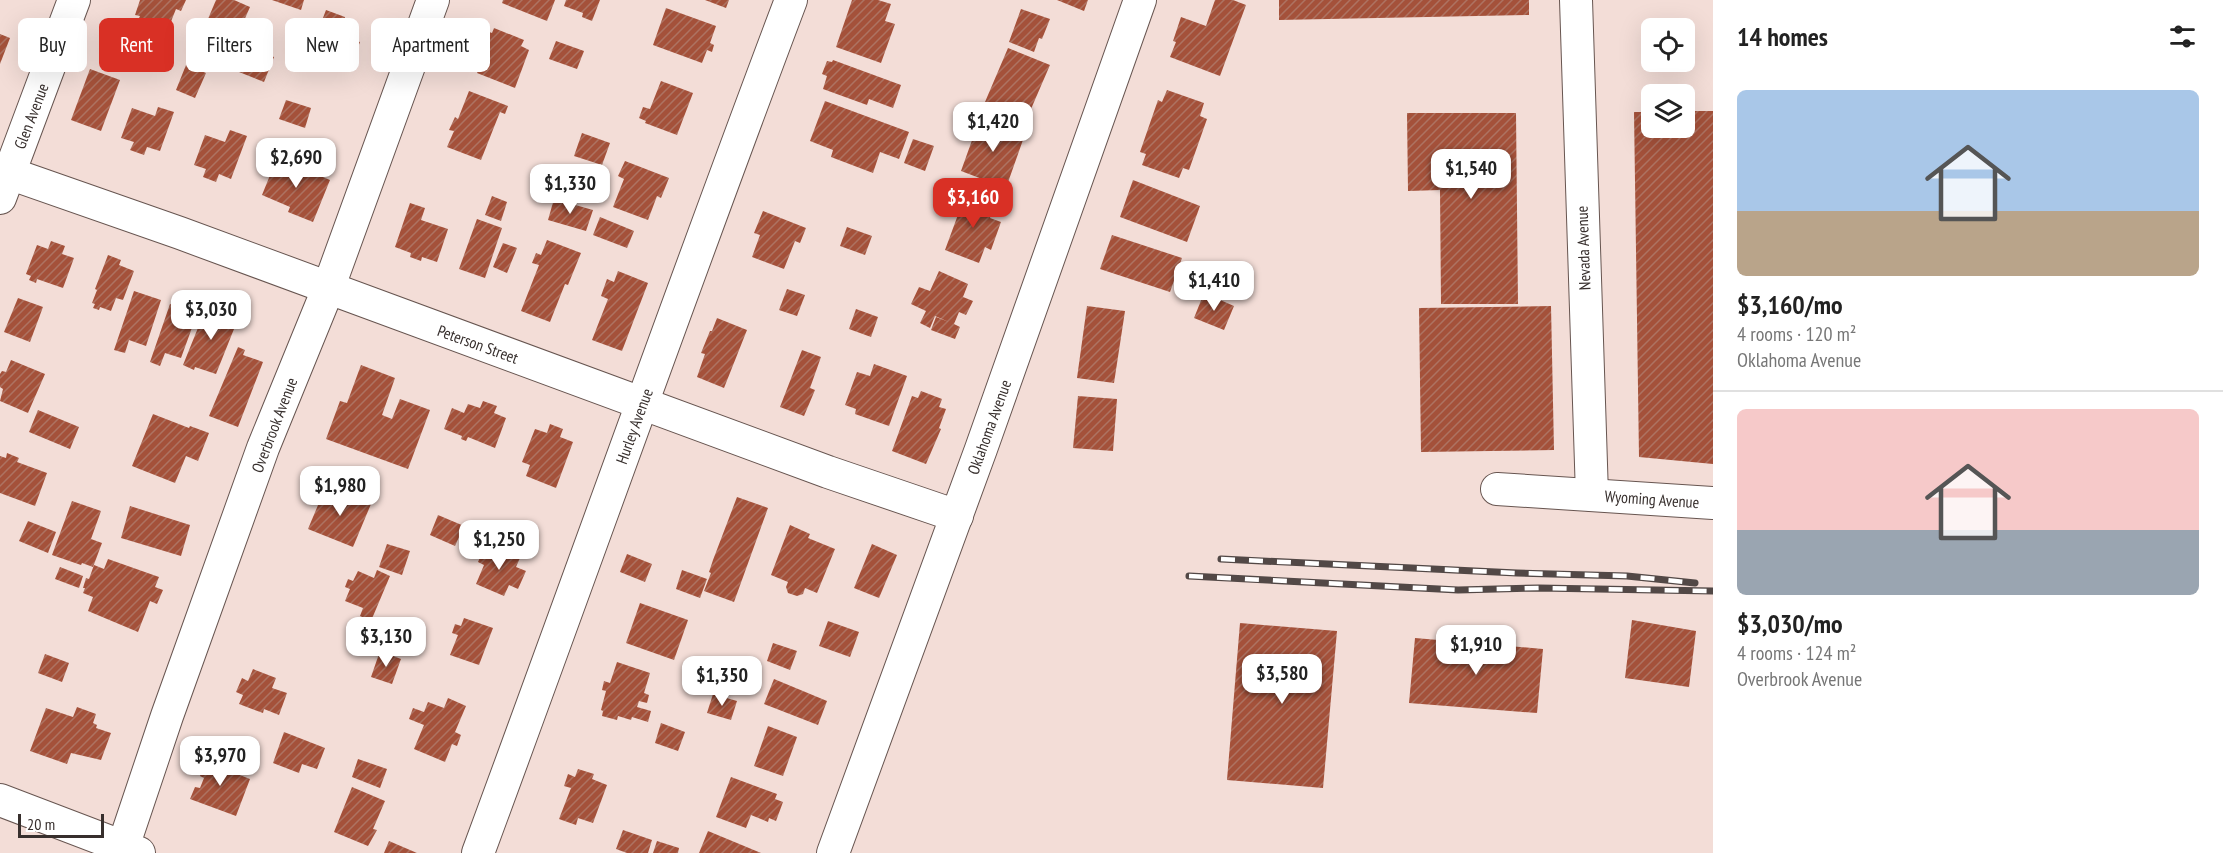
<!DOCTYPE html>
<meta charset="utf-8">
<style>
body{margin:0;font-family:"PT Sans Narrow",sans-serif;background:#f6f6f6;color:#222;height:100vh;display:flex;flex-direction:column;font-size:22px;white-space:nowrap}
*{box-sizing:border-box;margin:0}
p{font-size:20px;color:#767676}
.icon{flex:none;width:33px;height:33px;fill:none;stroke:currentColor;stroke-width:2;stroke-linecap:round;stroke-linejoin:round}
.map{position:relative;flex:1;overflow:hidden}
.panel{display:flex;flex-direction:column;background:#fff;width:510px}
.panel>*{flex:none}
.guide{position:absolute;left:18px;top:18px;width:570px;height:54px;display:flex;gap:12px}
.controls{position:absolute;left:1641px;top:18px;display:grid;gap:12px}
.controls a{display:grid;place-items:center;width:54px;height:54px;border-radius:9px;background:#fff;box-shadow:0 6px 24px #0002;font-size:30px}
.scale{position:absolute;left:18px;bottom:15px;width:86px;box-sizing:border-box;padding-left:6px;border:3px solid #372f2d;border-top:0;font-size:16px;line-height:21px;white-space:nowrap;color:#372f2d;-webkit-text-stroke:4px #fff;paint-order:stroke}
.price{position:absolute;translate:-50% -51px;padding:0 14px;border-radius:12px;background:#fff;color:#222;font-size:20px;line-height:39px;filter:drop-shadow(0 2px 3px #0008)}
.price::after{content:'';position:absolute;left:50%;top:36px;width:18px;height:14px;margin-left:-9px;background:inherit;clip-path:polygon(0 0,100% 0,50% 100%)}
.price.current{background:#d93025;color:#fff}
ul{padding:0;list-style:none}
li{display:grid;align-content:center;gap:12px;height:318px;padding:0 24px}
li+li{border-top:2px solid #e0e0e0}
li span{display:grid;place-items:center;height:186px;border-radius:9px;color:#555}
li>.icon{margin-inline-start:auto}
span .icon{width:108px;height:108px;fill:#fffc;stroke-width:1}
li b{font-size:26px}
h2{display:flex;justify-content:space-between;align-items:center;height:72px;padding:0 24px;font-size:26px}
.chip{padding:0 21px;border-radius:9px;background:#fff;box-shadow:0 6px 24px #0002;font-size:21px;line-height:54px}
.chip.current{background:#d93025;color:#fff}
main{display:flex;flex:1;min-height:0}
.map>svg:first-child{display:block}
</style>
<main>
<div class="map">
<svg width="1713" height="853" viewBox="0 0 1713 853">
<defs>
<pattern id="building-hatch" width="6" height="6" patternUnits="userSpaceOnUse" patternTransform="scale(1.5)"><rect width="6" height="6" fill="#a4513a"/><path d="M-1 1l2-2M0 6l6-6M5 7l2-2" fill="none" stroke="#ad7362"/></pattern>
</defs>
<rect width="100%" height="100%" fill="#f3ddd7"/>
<!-- building -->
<g fill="url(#building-hatch)">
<polygon points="140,0 186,0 181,11 176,9 164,39 135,27 140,16 135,15"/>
<polygon points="216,0 234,0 250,7 239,32 208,19"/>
<polygon points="272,0 304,0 301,10"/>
<polygon points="503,0 555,0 547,21 502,3"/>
<polygon points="566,0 600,0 592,21 582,17 583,13 564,6"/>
<polygon points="705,0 729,0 726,8"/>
<polygon points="852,0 878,0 891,4 885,21 895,24 881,63 836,47"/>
<polygon points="1057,0 1088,0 1084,11"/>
<polygon points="1215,0 1233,0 1246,5 1220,76 1170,57 1176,42 1173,41 1181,17 1206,26"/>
<polygon points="1279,0 1529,0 1529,15 1279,20"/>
<polygon points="666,8 716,26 710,43 714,45 712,52 707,50 702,63 653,45"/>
<polygon points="1021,9 1050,19 1042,39 1039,38 1034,52 1009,42"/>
<polygon points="326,10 345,17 344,21 358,26 353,40 360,42 354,58 348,55 343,68 312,56 324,24 321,23"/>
<polygon points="494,28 524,40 521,46 529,50 515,88 477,73 486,48 479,45 485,30 492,33"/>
<polygon points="0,34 10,38 0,64"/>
<polygon points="556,41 584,51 577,69 549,59"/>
<polygon points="244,45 274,57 264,82 234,70"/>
<polygon points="1008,48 1050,65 1031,109 1028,107 1023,119 985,102"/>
<polygon points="833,60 901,85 893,108 869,99 867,105 823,89 827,76 822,74 827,61 832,62"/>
<polygon points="186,65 206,73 195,98 176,90"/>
<polygon points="90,69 120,80 101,131 71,120"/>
<polygon points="661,81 693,93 677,135 645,123 646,121 639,118 643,107 650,109"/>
<polygon points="1167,90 1204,103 1200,116 1207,119 1189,170 1183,168 1179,178 1142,165 1146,154 1140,152 1158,100 1162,102"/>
<polygon points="469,91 508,106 505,114 500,112 481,160 447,147 454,131 449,130 455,117 458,119"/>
<polygon points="286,100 311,108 305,128 279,119"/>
<polygon points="825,101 909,132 899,159 880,152 873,173 831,157 833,150 810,141"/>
<polygon points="158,107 174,112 160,151 147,147 144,155 130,150 134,142 121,138 132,108 155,116"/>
<polygon points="1684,111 1713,111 1713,464 1639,457 1634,112 1652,112 1652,128 1684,128"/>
<polygon points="1407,113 1516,113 1518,304 1441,304 1440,190 1408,191"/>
<polygon points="980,118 1000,124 1020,133 1019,135 1024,137 1006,188 961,171"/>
<polygon points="230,130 247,136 231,179 219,174 216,182 203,177 206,169 194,165 205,135 225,142"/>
<polygon points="582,133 610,143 602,165 574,156"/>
<polygon points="913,139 934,146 925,171 904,163"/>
<polygon points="277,158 330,180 313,222 288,212 290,207 262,195"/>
<polygon points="625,161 669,178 661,198 657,196 648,220 613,207 624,179 618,176"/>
<polygon points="1133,180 1200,206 1187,242 1120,217"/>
<polygon points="966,193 995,204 990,218 1001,222 991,250 985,247 979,263 945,250"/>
<polygon points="492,196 507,202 501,221 485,215"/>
<polygon points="554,199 593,210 586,231 548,220"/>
<polygon points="410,203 425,208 421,220 448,229 437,262 422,257 421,261 410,257 411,253 395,247"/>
<polygon points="763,211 806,228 800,243 795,241 784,269 752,257 760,235 754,233"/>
<polygon points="600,217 634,231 627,248 593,235"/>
<polygon points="477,219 502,228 485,278 459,269"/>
<polygon points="847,227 872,236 865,255 840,246"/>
<polygon points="1112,235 1182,258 1170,292 1100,269"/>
<polygon points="547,240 581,253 568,285 565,284 550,322 521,311 539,265 532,263 536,253 541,255"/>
<polygon points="51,241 65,246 62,254 74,258 63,288 37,279 36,283 29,280 31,276 26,274 37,245 48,249"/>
<polygon points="503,243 517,248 507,273 493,267"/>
<polygon points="108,255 121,260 119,265 134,271 123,300 116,298 111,311 100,307 99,310 93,308 95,304 92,303 97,290 95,289"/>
<polygon points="618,271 648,283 622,351 592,340 608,299 601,296 607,279 614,282"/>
<polygon points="939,271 968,284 963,297 973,301 966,315 959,312 954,324 960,327 955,339 931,330 936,317 949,322 935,316 930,328 920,323 926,311 911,304 919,287 930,291"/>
<polygon points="787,289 805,295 797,316 779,310"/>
<polygon points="134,291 161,300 146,346 129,340 125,353 114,350"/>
<polygon points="1204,293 1234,306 1224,330 1194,318"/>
<polygon points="18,298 43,307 30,342 4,332"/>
<polygon points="170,304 197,314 181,358 165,353 160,366 150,362"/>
<polygon points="1087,306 1125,311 1114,383 1077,378"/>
<polygon points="1551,306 1554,450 1421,452 1419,308"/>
<polygon points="206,308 238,319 216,374 195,367 194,370 183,365"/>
<polygon points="856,309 878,317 871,337 849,329"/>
<polygon points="717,318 747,330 724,388 697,377 705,354 701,353 710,331 712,331"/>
<polygon points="238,347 245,350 243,355 263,362 238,427 209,416"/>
<polygon points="802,350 821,357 810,388 815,390 804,416 780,407"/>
<polygon points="11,360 45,374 28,413 0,401 3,389 0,387 0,374 2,371 6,372"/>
<polygon points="874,364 907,376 889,426 855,414 856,409 845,405 857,372 870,376"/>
<polygon points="361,365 395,378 382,415 392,419 400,399 430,410 408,469 326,439 340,401 347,403"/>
<polygon points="921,391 942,399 939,407 946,409 939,428 941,429 926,464 892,451 912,396 918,398"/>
<polygon points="1078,396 1117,399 1113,451 1073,448"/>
<polygon points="483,401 497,406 494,413 506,418 495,448 468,437 466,441 461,439 462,436 444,429 452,408 464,413 468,404 480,408"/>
<polygon points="38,410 79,427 70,449 29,432"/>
<polygon points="153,414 189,428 190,426 209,433 198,461 186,456 175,483 132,466"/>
<polygon points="550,424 563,429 560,437 573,442 556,488 526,476 530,465 522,462 535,429 547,433"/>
<polygon points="7,453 19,458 17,462 47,473 35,506 0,493 0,456 6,458"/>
<polygon points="326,486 371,504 353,547 308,529"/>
<polygon points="737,497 768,508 734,602 704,591 711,573 709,572 713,560"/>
<polygon points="72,501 101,511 91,539 102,543 93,567 82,563 81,565 52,555"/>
<polygon points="130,506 190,525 181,556 121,538"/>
<polygon points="438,515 464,526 455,546 430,535"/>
<polygon points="28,521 56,532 48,553 19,541"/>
<polygon points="790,525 810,534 808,538 835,549 817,593 805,588 803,594 797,596 788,593 786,587 788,582 771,575"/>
<polygon points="387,544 410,551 402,575 379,567"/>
<polygon points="486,544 520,558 516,567 526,571 518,589 509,585 504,596 476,584 484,565 478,562"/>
<polygon points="872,544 897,555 879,598 854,588"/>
<polygon points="627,554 652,564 645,582 620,572"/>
<polygon points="108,559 159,577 155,587 163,590 157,604 150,601 138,632 88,611 93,597 83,593 85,588 83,588 86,578 89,579 94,565 104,569"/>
<polygon points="60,567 83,576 79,588 55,579"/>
<polygon points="377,570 390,576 371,621 360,616 363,608 345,601 350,589 345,587 348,579 353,581 358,571 374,578"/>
<polygon points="682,570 707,579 700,598 676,589"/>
<polygon points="640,603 688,620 674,660 626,643"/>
<polygon points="354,618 381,629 376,642 349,631"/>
<polygon points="464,618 493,628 479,665 450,655 458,635 452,633 455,624 461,626"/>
<polygon points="1632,620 1696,631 1689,687 1625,678"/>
<polygon points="828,621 859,632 850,657 819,646"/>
<polygon points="1240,623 1337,631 1323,788 1227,780"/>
<polygon points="1415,638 1543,649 1537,713 1409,703"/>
<polygon points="773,643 797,651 790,670 767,661"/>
<polygon points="380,651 401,659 392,684 371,677"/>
<polygon points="45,654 69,663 62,682 38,673"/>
<polygon points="617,662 650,673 644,693 649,695 647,703 639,701 637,707 651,711 648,722 632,717 631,720 618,716 617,720 602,716 603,711 601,710 606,691 602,690 604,681 610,683"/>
<polygon points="253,669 276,678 272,688 287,693 279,715 264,709 263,713 239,704 243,695 236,692 242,678 248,681"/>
<polygon points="774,679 827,701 818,725 764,704"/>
<polygon points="713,694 737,701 731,720 707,713"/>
<polygon points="448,698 466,706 455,732 461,735 457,746 452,744 445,762 414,749 424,725 409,719 413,708 424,712 428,702 444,708"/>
<polygon points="77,707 96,714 93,723 97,725 96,728 111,733 101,760 71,753 67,764 30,751 46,708 73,717"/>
<polygon points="661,723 685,732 678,751 655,743"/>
<polygon points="768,726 797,737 783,776 754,766"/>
<polygon points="284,732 325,748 317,769 302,764 299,773 273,763"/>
<polygon points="210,751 223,756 219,767 250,779 236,816 190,799 195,787 200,788 204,778 200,776"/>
<polygon points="358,759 387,769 380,788 352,777"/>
<polygon points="578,769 594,774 592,779 607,785 593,823 578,818 576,825 559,819 571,788 564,786 568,774 575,777"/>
<polygon points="731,777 777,794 775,799 783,802 776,821 769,818 768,822 751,815 746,828 716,817"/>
<polygon points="352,787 385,801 373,829 377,830 368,846 334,832"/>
<polygon points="623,830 652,840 648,853 627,853 616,849"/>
<polygon points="708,831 761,853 699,853"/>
<polygon points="389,841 417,853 384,853"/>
<polygon points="657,841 679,848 678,853 653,853"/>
</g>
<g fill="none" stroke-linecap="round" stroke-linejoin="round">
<defs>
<g id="street">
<polyline points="1576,0 1592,495"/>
<polyline points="0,170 180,233 828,472 957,516"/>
<polyline points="0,198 74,0"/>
<polyline points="1497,489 1713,503"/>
<polyline points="0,800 139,853"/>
<polyline points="121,853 167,716 263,448 328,289 433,0"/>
<path d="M478,853c105,-284 206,-570 313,-853"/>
<polyline points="833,853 981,449 1140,0"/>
</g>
</defs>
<!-- street casing -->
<use href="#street" stroke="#675550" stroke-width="34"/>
<!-- street -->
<use href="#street" stroke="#fff" stroke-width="32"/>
<defs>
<g id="rail">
<polyline points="1221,559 1517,573 1627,576 1695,583"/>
<polyline points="1189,576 1458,590 1539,588 1713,591"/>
</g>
</defs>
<!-- rail casing -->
<use href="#rail" stroke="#524846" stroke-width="7"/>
<!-- rail -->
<use href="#rail" stroke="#fff" stroke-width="4.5" stroke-dasharray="14" stroke-linecap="butt"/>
</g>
<g text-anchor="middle" stroke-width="6" stroke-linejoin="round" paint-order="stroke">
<!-- street labels -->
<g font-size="16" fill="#372f2d" stroke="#fff">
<text transform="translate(31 116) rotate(-69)" y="6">Glen Avenue</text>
<text transform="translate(1583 248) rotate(-92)" y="6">Nevada Avenue</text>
<text transform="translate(478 344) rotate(20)" y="6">Peterson Street</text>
<text transform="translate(274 425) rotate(-69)" y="6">Overbrook Avenue</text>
<text transform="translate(634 426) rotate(-70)" y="6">Hurley Avenue</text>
<text transform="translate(989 427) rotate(-70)" y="6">Oklahoma Avenue</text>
<text transform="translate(1652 499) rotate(4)" y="6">Wyoming Avenue</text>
</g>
</g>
</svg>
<div class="controls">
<a><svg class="icon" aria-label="locate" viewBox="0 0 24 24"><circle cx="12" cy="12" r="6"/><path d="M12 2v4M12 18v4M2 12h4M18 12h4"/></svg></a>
<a><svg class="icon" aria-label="layers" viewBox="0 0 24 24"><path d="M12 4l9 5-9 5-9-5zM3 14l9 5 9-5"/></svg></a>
</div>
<div class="scale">20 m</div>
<b class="price" style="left:993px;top:153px">$1,420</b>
<b class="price" style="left:296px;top:189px">$2,690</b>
<b class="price" style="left:1471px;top:200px">$1,540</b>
<b class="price" style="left:570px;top:215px">$1,330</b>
<b class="price current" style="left:973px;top:229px">$3,160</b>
<b class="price" style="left:1214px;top:312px">$1,410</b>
<b class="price" style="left:211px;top:341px">$3,030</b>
<b class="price" style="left:340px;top:517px">$1,980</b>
<b class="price" style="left:499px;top:571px">$1,250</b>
<b class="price" style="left:386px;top:668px">$3,130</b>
<b class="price" style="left:1476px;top:676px">$1,910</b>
<b class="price" style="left:1282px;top:705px">$3,580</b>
<b class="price" style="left:722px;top:707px">$1,350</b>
<b class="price" style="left:220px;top:787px">$3,970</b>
<div class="guide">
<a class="chip">Buy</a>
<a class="chip current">Rent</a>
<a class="chip">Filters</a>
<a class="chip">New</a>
<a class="chip">Apartment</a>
</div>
</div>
<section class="panel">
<h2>14 homes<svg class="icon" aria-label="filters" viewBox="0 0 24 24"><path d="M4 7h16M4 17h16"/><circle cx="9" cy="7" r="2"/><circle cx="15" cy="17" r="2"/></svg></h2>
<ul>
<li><span style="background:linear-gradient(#a9c7e8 65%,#b9a48a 0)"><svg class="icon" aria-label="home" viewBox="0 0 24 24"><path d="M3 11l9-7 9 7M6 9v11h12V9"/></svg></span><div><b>$3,160/mo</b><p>4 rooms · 120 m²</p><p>Oklahoma Avenue</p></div></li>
<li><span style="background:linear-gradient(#f6c9c9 65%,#9aa5b1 0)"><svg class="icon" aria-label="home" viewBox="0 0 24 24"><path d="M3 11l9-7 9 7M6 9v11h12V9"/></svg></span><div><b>$3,030/mo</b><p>4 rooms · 124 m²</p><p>Overbrook Avenue</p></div></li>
</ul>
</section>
</main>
